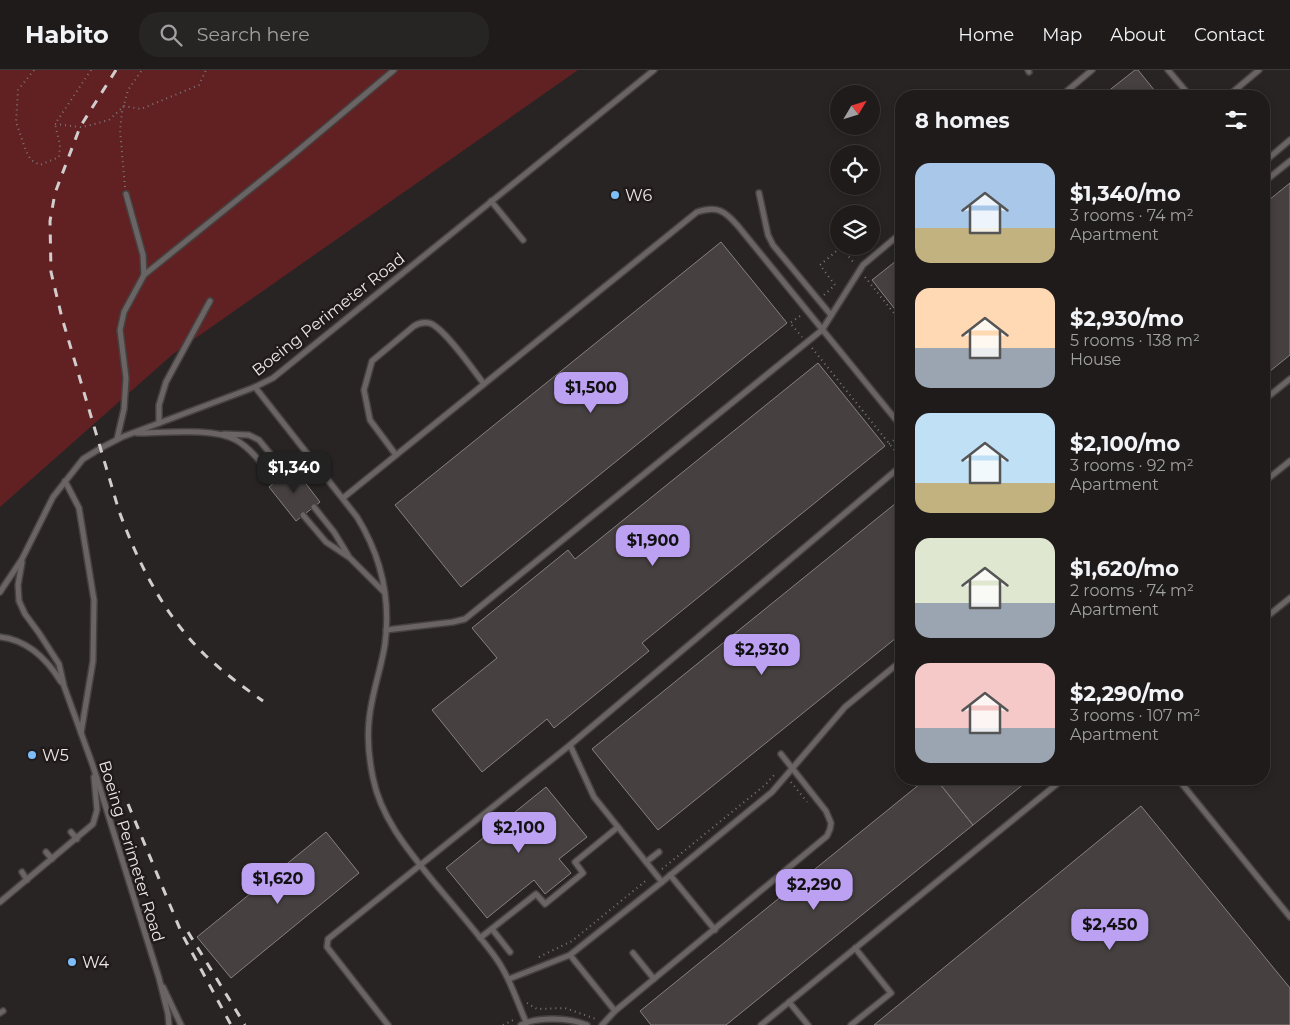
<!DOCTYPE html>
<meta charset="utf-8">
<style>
body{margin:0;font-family:Montserrat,sans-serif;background:#272424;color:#f1f3f6;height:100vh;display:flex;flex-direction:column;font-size:19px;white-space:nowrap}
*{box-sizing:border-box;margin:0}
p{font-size:16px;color:#a1a1a3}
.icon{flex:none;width:28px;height:28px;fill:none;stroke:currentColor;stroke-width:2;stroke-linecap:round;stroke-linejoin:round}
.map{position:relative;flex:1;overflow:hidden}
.sheet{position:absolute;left:895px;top:20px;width:375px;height:695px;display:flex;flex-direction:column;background:#1f1b1b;border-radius:20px;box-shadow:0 2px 8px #0003,0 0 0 1px #3c393a}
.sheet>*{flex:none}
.needle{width:32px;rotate:52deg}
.buttons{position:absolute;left:830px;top:15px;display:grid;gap:10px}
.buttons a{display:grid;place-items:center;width:50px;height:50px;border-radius:50%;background:#1f1b1b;box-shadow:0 2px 8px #0003,0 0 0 1px #3c393a;font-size:25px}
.price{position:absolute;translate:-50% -42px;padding:0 11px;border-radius:10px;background:#bca0f2;color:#111;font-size:16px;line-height:32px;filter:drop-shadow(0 1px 2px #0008)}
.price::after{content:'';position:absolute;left:50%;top:30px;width:15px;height:11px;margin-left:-8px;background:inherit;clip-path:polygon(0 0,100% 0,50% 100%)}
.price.on{background:#222;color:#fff}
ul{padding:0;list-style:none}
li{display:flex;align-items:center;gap:15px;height:125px;padding:0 20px}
li span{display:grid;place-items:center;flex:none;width:140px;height:100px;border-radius:15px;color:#555}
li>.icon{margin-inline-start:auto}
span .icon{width:60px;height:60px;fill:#fffc;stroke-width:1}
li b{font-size:21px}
h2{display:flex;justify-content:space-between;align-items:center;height:60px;padding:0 20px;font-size:21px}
header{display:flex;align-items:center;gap:30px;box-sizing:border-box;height:70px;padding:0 25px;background:#1f1b1b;border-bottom:1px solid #3c393a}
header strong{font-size:24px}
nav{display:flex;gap:28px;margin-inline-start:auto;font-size:18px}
.search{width:350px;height:45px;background:#272424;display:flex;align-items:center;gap:12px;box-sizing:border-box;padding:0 18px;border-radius:20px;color:#a1a1a3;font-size:19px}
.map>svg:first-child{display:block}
</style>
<header>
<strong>Habito</strong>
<div class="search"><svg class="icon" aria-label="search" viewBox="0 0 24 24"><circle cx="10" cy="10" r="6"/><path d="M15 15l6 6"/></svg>Search here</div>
<nav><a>Home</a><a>Map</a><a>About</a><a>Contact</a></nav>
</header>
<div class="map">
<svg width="1290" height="955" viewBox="0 0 1290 955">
<rect width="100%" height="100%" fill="#292424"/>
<!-- green -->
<polygon fill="#612123" points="0,0 578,0 173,284 0,437"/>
<!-- building -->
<g fill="#464140" stroke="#86807f">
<polygon points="1135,0 1138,0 1159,26 1102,26"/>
<polygon points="1290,113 1290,285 1264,306 1264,134"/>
<polygon points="721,172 787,253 461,517 395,435"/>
<polygon points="901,187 901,247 872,210"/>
<polygon points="818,293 885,376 642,573 649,581 554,658 547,649 482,702 432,640 497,588 472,558 568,480 575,489"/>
<polygon points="293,397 320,432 296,451 269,417"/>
<polygon points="901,429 901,564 658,760 592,679"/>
<polygon points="926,709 936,709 973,755 726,955 651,955 640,941"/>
<polygon points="936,709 1030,709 973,755"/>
<polygon points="546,717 587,767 559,789 571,803 545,824 534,810 487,848 446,798"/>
<polygon points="1141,736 1290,918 1290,955 874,955"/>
<polygon points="326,762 359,803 231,908 197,867"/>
</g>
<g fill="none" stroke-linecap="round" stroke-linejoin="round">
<defs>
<g id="service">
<polyline points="1028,0 1029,2"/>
<polyline points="1168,0 1190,26"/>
<polyline points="1061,26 1092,0"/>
<polyline points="1228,26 1259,0"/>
<polyline points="1264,92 1290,70"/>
<polyline points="1264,112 1290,91"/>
<polyline points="759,123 768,165 773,175 831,245"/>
<polyline points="491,131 523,170"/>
<polyline points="144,205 294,84 394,0"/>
<path d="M255,317l102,130c24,39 34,81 28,127 -4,26 -14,51 -16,77 -2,20 0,38 4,57 8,40 35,72 60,103 20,24 41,48 60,73 16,21 23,45 33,68"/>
<polyline points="1264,330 1290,309"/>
<polyline points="159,353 159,335 166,312 210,231"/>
<path d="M137,363c26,0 76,-6 99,7 16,9 28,27 40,41"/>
<polyline points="224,364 249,365 259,370 286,403"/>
<polyline points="117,369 124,339 126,308 120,260 124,242 144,205 143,185 126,124"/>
<path d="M396,385l-26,-35 -6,-30 8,-29 42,-35c5,-3 10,-4 15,-3 14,3 45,48 55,61"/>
<polyline points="65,411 79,438 94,530 93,591 81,663"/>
<polyline points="1264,412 1290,391"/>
<path d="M343,428l354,-286c20,-7 28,-1 41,14l163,200"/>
<polyline points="314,437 334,462 348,485"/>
<polyline points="303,445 326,472 350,488 384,522"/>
<polyline points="22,492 18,515 19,531 25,544 39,563 59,594 64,616 93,696 159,908 168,944 169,955"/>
<polyline points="0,522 22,489 53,427 83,389 101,378 122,367 255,317 273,308 654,0"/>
<polyline points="1264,549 1290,528"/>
<polyline points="386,560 453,552 465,549 822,260 863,195 901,163"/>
<path d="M0,567c28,3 47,22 61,45"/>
<polyline points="570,675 901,396"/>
<polyline points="1178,709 1290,847"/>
<polyline points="71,762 77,769"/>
<polyline points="46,782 52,789"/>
<polyline points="646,792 659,782"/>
<polyline points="22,802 27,810"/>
<polyline points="670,805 715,860"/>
<polyline points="0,832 93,754 97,740 94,707"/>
<polyline points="492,859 510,882"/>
<polyline points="480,868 536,824 545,834 583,803 575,792 618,757"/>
<polyline points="633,883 654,909"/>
<polyline points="570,885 615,941 602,955"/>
<polyline points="509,909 570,885 662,812 772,722 845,637 901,591"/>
<polyline points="163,917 181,955"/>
<polyline points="789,932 808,955"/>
<polyline points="615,941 827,766 830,759 831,753 826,741 781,684"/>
<polyline points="0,943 3,941"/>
<polyline points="388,955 327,877 328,869 570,675 594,727 662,812"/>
<path d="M521,955c17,-9 49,-7 66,0"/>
<polyline points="761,955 1063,709"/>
<polyline points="851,955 891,923 855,878"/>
</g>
</defs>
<!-- service casing -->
<use href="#service" stroke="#464141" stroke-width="8"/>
<!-- path -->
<g stroke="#7a7676" stroke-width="2" stroke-dasharray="1 4" stroke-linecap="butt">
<polyline points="34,0 18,20 16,52 26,81 31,90 40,95 59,87 60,75 55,54"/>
<polyline points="91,0 55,54 80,57 87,56 109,50 124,36 141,39 199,15 206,0"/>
<polyline points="125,117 120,60 122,42 128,20 142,0"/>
<polyline points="865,207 901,252"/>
<polyline points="824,225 835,215 820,195 841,177 854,193"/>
<polyline points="800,246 790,253 802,267"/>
<polyline points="812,278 900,387"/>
<polyline points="889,374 901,364"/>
<polyline points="791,712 807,732"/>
<polyline points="662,799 765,715 775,704"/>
<polyline points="539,887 572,871 648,809"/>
<polyline points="527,933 537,939 565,938 596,949"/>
<polyline points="503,955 515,949"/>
</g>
<!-- service -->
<use href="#service" stroke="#6a6464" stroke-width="5"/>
<!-- rail -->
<g stroke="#d1cdcd" stroke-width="3" stroke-dasharray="9 9" stroke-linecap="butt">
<path d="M116,0l-36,57 -25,66 -5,28 1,51 11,46 57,193c20,54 45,104 86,144 18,17 38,32 58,46"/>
<polyline points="128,734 182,864 231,955"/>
<polyline points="188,862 245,955"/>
</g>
</g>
<!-- markers -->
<g fill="#7dbef9" stroke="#201b1a" stroke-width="2">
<circle cx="615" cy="125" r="5"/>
<circle cx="32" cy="685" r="5"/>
<circle cx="72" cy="892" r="5"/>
</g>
<g text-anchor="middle" stroke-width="5" stroke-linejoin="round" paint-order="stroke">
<!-- poi labels -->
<g font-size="16" fill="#ebe7e7" stroke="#201b1a" text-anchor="start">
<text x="625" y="131">W6</text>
<text x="42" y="691">W5</text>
<text x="82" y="898">W4</text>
</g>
<!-- street labels -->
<g font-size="16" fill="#ebe7e7" stroke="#201b1a">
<text transform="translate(328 244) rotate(-38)" y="6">Boeing Perimeter Road</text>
<text transform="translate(132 781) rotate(73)" y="6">Boeing Perimeter Road</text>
</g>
</g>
</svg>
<div class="buttons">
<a><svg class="needle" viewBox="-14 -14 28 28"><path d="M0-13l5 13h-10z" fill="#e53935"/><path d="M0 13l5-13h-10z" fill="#a1a1a3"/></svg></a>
<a><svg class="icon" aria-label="locate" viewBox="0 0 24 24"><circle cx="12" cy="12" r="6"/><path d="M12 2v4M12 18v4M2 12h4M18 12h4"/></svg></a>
<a><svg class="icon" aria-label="layers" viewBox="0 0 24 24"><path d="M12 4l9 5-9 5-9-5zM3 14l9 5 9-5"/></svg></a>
</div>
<b class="price" style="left:591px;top:344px">$1,500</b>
<b class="price on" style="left:294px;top:424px">$1,340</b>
<b class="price" style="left:653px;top:497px">$1,900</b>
<b class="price" style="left:762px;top:606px">$2,930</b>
<b class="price" style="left:519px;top:784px">$2,100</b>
<b class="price" style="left:278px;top:835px">$1,620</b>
<b class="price" style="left:814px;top:841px">$2,290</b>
<b class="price" style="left:1110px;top:881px">$2,450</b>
<section class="sheet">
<h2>8 homes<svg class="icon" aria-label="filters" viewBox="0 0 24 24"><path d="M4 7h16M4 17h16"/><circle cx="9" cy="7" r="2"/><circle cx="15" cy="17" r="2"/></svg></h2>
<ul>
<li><span style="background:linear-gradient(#a9c7e8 65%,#c2b280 0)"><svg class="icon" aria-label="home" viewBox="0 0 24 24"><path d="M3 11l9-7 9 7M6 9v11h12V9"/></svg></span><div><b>$1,340/mo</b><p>3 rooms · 74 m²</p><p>Apartment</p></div></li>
<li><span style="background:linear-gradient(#ffd9b3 60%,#9aa5b1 0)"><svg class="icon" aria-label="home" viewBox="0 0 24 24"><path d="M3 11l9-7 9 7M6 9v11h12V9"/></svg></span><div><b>$2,930/mo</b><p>5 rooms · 138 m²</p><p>House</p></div></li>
<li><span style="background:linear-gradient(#bfe0f5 70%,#c2b280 0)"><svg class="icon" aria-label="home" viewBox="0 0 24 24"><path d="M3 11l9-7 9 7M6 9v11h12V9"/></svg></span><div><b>$2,100/mo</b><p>3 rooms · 92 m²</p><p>Apartment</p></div></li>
<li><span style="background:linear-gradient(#dfe7d0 65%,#9aa5b1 0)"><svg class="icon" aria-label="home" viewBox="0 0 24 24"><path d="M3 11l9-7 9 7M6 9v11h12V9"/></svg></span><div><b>$1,620/mo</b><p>2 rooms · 74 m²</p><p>Apartment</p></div></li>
<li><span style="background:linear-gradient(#f6c9c9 65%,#9aa5b1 0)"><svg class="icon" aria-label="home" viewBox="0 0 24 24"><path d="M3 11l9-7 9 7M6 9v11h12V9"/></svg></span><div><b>$2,290/mo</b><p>3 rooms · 107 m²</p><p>Apartment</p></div></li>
</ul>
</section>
</div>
